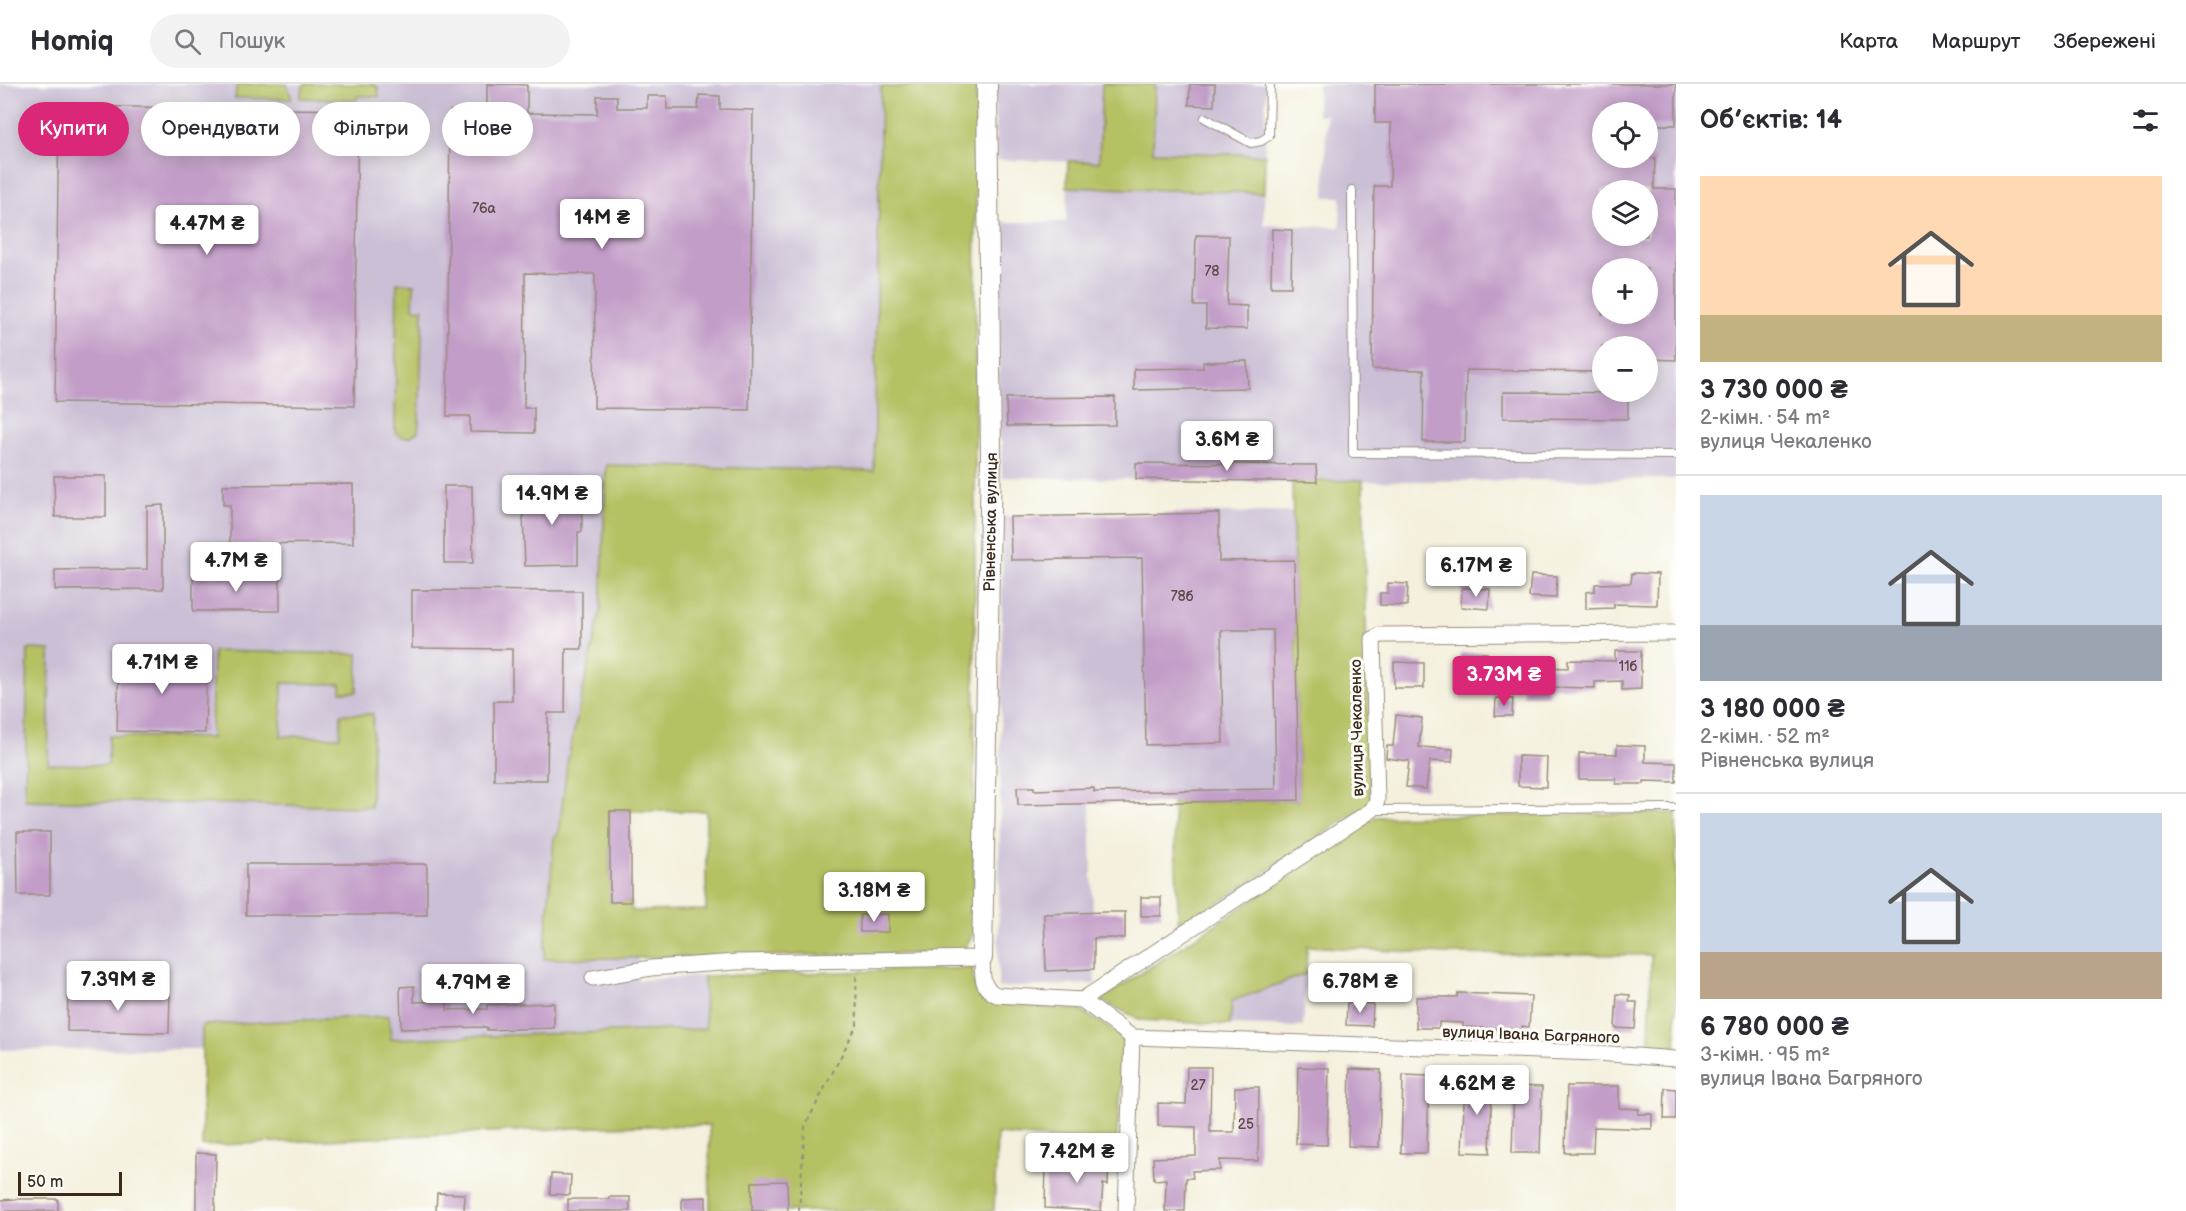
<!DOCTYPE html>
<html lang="uk">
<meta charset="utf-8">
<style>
body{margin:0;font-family:"Balsamiq Sans",sans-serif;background:#f2f2f3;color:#2b2b33;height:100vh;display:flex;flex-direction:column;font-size:22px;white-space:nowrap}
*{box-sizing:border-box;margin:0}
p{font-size:20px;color:#7c7c81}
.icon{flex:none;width:33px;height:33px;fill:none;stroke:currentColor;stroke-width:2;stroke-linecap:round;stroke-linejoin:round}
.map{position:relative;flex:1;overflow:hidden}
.side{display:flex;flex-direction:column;background:#fff;width:510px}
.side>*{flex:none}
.hud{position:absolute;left:18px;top:18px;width:570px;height:54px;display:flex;gap:12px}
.tools{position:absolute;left:1592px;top:18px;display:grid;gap:12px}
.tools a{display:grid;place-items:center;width:66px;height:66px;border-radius:50%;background:#fff;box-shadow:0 3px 15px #0003;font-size:30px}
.scale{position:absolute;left:18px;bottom:15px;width:104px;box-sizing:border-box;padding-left:6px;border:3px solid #3b2a1e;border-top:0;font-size:16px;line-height:21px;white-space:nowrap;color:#3b2a1e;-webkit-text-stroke:4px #fdfcf7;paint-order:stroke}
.price{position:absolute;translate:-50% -51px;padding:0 14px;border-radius:6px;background:#fff;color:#222;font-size:20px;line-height:39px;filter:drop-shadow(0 2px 3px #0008)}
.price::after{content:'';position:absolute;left:50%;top:36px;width:18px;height:14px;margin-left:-9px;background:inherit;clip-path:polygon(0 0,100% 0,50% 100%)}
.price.selected{background:#db2777;color:#fff}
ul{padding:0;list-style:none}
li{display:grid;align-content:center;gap:12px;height:318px;padding:0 24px}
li+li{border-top:2px solid #e1e1e2}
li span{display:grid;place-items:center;height:186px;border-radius:0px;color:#555}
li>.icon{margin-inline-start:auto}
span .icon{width:108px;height:108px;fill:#fffc;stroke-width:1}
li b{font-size:26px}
h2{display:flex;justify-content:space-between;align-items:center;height:72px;padding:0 24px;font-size:26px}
.tag{padding:0 21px;border-radius:27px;background:#fff;box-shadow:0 3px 15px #0003;font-size:21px;line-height:54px}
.tag.selected{background:#db2777;color:#fff}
header{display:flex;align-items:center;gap:36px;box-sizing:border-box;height:84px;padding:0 30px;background:#fff;border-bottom:2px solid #e1e1e2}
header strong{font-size:28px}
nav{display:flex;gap:33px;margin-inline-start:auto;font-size:21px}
.search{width:420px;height:54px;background:#f2f2f3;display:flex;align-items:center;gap:15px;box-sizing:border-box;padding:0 21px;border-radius:33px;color:#7c7c81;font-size:22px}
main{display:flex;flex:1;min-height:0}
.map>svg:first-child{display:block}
</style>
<header>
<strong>Homiq</strong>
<div class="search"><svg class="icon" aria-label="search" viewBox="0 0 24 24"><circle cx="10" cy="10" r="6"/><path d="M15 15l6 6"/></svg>Пошук</div>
<nav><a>Карта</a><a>Маршрут</a><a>Збережені</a></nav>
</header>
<main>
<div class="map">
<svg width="1676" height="1127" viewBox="0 0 1676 1127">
<rect width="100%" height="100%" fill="#fdfcf7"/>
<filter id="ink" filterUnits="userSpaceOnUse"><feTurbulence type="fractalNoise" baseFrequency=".0167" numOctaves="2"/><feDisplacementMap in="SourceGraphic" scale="12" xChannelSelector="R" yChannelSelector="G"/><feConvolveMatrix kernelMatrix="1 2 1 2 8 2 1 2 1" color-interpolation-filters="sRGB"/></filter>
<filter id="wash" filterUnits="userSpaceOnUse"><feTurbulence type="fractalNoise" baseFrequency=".008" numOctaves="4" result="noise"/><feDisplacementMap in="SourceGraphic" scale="24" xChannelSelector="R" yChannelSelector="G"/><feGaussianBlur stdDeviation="1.35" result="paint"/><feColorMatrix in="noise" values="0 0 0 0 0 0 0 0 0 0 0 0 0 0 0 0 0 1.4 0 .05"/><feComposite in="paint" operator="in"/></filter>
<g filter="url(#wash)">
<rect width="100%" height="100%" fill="#f4f0dd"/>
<!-- industrial -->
<g fill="#cbbfd5" fill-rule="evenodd">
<polygon points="0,0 881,0 875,387 606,381 601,525 567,679 544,875 638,874 638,896 704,892 706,945 390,955 389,932 202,941 202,965 0,966"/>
<polygon points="995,0 1102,0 1099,78 996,76"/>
<polygon points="1155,0 1266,0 1265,71 1153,68"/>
<path d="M1318,0h358v395l-384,3 -290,-5v-36h-3l-1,-219h68l2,-35 196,6v32l76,2 1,-30h-16l1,-82h-9zM1602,28h45v46h-45zM1602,106h45v46h-45zM1602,184h45v46h-45zM1602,262h45v46h-45z"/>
<polygon points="1293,428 1299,716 1090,720 1095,900 998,904 1003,432"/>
<polygon points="1306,890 1303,943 1230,941 1232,917"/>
</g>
<!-- green -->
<g fill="#b5c163" stroke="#787640" stroke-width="1.5" fill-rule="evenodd">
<polygon points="237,0 287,0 292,15 235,14"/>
<polygon points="304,0 373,0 378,3 379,13 357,12 357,16 300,14"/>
<polygon points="1102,0 1155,0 1153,68 1265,71 1264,109 1067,103 1068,77 1099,78"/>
<path d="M976,1l-2,847 -12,21 -418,6 10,-121 5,-6 8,-69 34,-154 5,-144 268,6 7,-384zM610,727h96v99l-74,1 -1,-9h-21z"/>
<polygon points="397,199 414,200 413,224 423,225 419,338 418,348 409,353 401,353 395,348"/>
<polygon points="1363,396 1370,715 1367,721 1179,845 1173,718 1299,716 1292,398"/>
<polygon points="28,565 50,566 48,680 108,681 109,652 211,654 213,567 358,570 357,608 341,608 341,600 282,599 281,652 340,653 341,630 373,630 371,723 25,716"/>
<polygon points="1676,729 1676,963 1649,963 1651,871 1445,870 1307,862 1306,890 1232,917 1230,941 1141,936 1100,916 1325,769 1375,733"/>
<path d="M973,884c0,21 2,28 22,36l84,6 42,25 4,16 -9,92 -119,-9 -3,77h-284l-1,-86 -112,2 -395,19v-121l187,-9 2,23 314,-10 -1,-53z"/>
</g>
<g id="blocks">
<!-- building -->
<g fill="#c29dc8" fill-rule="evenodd">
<polygon points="487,0 527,1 527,29 597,30 597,12 617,12 617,24 647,24 647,12 667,12 667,25 698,25 699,11 720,12 720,25 753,26 749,326 594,324 595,190 525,189 524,324 534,324 534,349 470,348 470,332 447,332 450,27 487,27"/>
<polygon points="1190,0 1215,0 1214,22 1189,21"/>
<path d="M1375,0h301v41h-29v-13h-45v46h53l-1,31h22v171l-29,-1v-13h-45v26l-136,-2 -1,72h-42l1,-72 -52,-1 2,-183h16l1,-63h-16zM1602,106h45v46h-45zM1602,184h45v46h-45z"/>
<polygon points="59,22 358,26 354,322 55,318"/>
<polygon points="1272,145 1292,146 1291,203 1271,203"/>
<polygon points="1196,151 1229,152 1227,221 1247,222 1247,245 1206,244 1206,222 1194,222"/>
<polygon points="1247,277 1248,304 1134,306 1134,285 1203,284 1203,278"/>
<polygon points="1503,308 1628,309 1628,335 1503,334"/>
<polygon points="1115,313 1115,341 1007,342 1006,314"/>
<polygon points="1136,379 1316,381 1317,398 1136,395"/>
<polygon points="54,392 106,392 106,433 55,433"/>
<polygon points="353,400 353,459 230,460 230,421 223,421 223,401"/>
<polygon points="444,402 472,402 473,479 444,479"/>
<polygon points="522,404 581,404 582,448 578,448 578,481 525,482"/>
<polygon points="163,421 163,505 55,506 55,486 147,485 147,422"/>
<polygon points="1219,429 1219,477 1294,476 1299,716 1018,721 1017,703 1034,703 1034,706 1094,704 1094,708 1276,705 1273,546 1221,546 1223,659 1146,661 1142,474 1011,476 1010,433"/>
<polygon points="1632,489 1658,490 1657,521 1614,520 1614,524 1586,525 1586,508 1595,507 1595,500 1631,499"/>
<polygon points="1531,491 1557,492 1556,514 1529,513"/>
<rect x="193" y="492" width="87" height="35"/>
<polygon points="1388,499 1408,500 1407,522 1380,521 1380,509 1388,509"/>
<polygon points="1462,504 1490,505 1489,525 1461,523"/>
<polygon points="412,506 582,507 582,565 566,565 565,629 548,629 547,696 494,696 494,617 512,617 512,565 412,564"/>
<polygon points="1615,567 1641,567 1641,605 1622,606 1622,597 1595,598 1595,604 1548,603 1548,611 1523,611 1523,579 1537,579 1537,583 1568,584 1568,576 1615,577"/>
<polygon points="1460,569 1487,569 1487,591 1459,591"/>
<polygon points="119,573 207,575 205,649 117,647"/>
<polygon points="1394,578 1424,579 1424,604 1394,604"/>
<polygon points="1496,614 1513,615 1512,632 1495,632"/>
<polygon points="1396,631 1422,634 1419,663 1453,665 1452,678 1430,677 1426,705 1406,703 1409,677 1386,674 1387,662 1393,662"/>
<polygon points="1617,661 1645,662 1645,678 1676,679 1676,698 1644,697 1644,700 1616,700 1616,695 1579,695 1579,669 1617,670"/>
<polygon points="1518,672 1547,673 1546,703 1518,702"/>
<rect x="610" y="727" width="21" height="91"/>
<polygon points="17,748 50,748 50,811 18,811"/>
<rect x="246" y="780" width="181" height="51"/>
<rect x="1141" y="813" width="20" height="19"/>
<polygon points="1106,828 1125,828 1125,854 1094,854 1094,885 1046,887 1044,830"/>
<polygon points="888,830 888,848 860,848 860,831"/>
<polygon points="414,902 414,918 447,917 447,926 487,925 487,921 554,919 554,944 487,946 487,943 401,945 400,903"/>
<polygon points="68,908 170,910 169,949 67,947"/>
<polygon points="1458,909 1531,912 1529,943 1522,942 1522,946 1463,943 1463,939 1439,938 1439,944 1416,944 1416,913 1457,913"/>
<polygon points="1617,910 1630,911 1629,918 1637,918 1635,945 1615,944"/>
<polygon points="1347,919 1373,920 1372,942 1346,941"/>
<polygon points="1187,983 1211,983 1210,1048 1234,1048 1235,1003 1259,1003 1258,1077 1220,1076 1220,1086 1192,1087 1193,1094 1186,1094 1185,1127 1165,1127 1166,1095 1154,1096 1153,1074 1196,1072 1196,1043 1158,1042 1158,1019 1186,1020"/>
<polygon points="1298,983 1329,984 1327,1061 1296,1060"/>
<polygon points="1350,985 1381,986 1379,1063 1348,1062"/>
<polygon points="1403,991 1429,992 1427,1069 1401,1069"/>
<polygon points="1465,994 1492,995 1490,1069 1462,1068"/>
<polygon points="1514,1002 1542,1003 1540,1069 1512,1069"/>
<polygon points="1567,1002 1619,1002 1619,1024 1639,1025 1638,1030 1652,1030 1652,1045 1594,1043 1593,1069 1565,1069"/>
<polygon points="1665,1004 1676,1005 1676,1035 1664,1035"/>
<polygon points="196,1069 216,1070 215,1127 196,1127"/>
<polygon points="1081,1073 1109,1074 1108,1101 1103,1100 1101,1127 1045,1124 1046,1079 1081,1080"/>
<polygon points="551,1090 571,1091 570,1111 550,1110"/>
<polygon points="787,1097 788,1127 752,1127 752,1098"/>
<polygon points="437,1109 465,1110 464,1127 436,1127"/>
<polygon points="609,1113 630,1113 630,1127 568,1127 568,1115 609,1115"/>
<polygon points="706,1113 706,1127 682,1127 682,1114"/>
<polygon points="17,1115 58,1115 58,1127 0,1127 0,1116"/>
</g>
</g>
</g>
<g filter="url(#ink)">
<use href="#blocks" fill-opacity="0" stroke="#988d7e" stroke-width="1.5"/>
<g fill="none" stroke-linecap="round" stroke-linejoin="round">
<defs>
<g id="service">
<polyline points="1205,34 1251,59 1261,57 1269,52 1270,0"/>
<polyline points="1352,106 1353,369 1676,371"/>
<polyline points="1372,726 1676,724"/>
</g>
<g id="minor">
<path d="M593,894l58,-10 85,-6 246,-4c1,17 -2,30 15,37l85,5 50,37"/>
<polyline points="1082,916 1372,726 1377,717 1373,555 1380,551 1676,549"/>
<polyline points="1132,953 1597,969 1676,975"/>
<polyline points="1126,1127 1132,953"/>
</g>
<g id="tertiary">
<path id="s1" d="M982,874l9,-501 -4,-373"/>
</g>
</defs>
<!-- service casing -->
<use href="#service" stroke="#988d7e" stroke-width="10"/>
<!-- minor casing -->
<use href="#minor" stroke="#988d7e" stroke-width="17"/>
<!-- tertiary casing -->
<use href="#tertiary" stroke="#988d7e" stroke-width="22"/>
<!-- path -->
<polyline stroke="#988d7e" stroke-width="2" stroke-dasharray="4.5 4.5" stroke-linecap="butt" points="799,1127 805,1042 857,941 856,890"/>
<!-- service -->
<use href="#service" stroke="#fff" stroke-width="8"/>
<!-- minor -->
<use href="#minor" stroke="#fff" stroke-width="15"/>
<!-- tertiary -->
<use href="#tertiary" stroke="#fff" stroke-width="20"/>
</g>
</g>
<g text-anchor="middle" stroke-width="6" stroke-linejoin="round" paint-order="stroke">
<!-- number labels -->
<g font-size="14" fill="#5d4748">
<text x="484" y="129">76а</text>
<text x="1212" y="192">78</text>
<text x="1182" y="517">78б</text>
<text x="1628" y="587">11б</text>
<text x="1198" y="1006">27</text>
<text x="1246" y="1045">25</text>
</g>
<!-- street labels -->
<g font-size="16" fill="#3b2a1e" stroke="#fdfcf7">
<text dy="6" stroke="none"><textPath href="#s1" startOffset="436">Рівненська вулиця</textPath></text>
<text transform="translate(1356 644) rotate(-91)" y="6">вулиця Чекаленко</text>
<text transform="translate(1531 950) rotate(2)" y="6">вулиця Івана Багряного</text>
</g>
</g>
</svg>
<div class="tools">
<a><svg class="icon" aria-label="locate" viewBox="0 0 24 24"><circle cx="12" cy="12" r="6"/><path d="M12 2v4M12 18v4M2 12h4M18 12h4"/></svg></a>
<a><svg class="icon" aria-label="layers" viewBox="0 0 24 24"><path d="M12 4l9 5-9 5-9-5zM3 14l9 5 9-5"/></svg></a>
<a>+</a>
<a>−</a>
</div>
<div class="scale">50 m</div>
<b class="price" style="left:602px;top:166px">14M ₴</b>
<b class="price" style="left:207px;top:172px">4.47M ₴</b>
<b class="price" style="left:1227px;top:388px">3.6M ₴</b>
<b class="price" style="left:552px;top:442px">14.9M ₴</b>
<b class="price" style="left:236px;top:509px">4.7M ₴</b>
<b class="price" style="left:1476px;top:514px">6.17M ₴</b>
<b class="price" style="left:162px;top:611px">4.71M ₴</b>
<b class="price selected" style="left:1504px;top:623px">3.73M ₴</b>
<b class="price" style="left:874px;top:839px">3.18M ₴</b>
<b class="price" style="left:118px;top:928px">7.39M ₴</b>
<b class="price" style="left:1360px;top:930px">6.78M ₴</b>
<b class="price" style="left:473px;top:931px">4.79M ₴</b>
<b class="price" style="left:1477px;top:1032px">4.62M ₴</b>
<b class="price" style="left:1077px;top:1100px">7.42M ₴</b>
<div class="hud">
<a class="tag selected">Купити</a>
<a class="tag">Орендувати</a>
<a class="tag">Фільтри</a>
<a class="tag">Нове</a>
</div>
</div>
<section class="side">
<h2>Об’єктів: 14<svg class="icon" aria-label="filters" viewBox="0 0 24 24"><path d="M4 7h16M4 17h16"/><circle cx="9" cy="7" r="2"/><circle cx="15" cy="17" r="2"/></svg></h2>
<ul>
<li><span style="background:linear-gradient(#ffd9b3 75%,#c2b280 0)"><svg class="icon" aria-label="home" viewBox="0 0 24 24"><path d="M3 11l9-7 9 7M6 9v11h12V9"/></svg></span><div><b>3 730 000 ₴</b><p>2-кімн. · 54 m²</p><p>вулиця Чекаленко</p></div></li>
<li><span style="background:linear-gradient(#c9d6e8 70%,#9aa5b1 0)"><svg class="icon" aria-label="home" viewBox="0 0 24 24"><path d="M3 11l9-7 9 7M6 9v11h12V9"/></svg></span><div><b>3 180 000 ₴</b><p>2-кімн. · 52 m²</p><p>Рівненська вулиця</p></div></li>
<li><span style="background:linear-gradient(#c9d6e8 75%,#b9a48a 0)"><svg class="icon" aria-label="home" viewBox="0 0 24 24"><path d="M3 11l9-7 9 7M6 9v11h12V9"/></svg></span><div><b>6 780 000 ₴</b><p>3-кімн. · 95 m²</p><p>вулиця Івана Багряного</p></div></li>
</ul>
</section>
</main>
